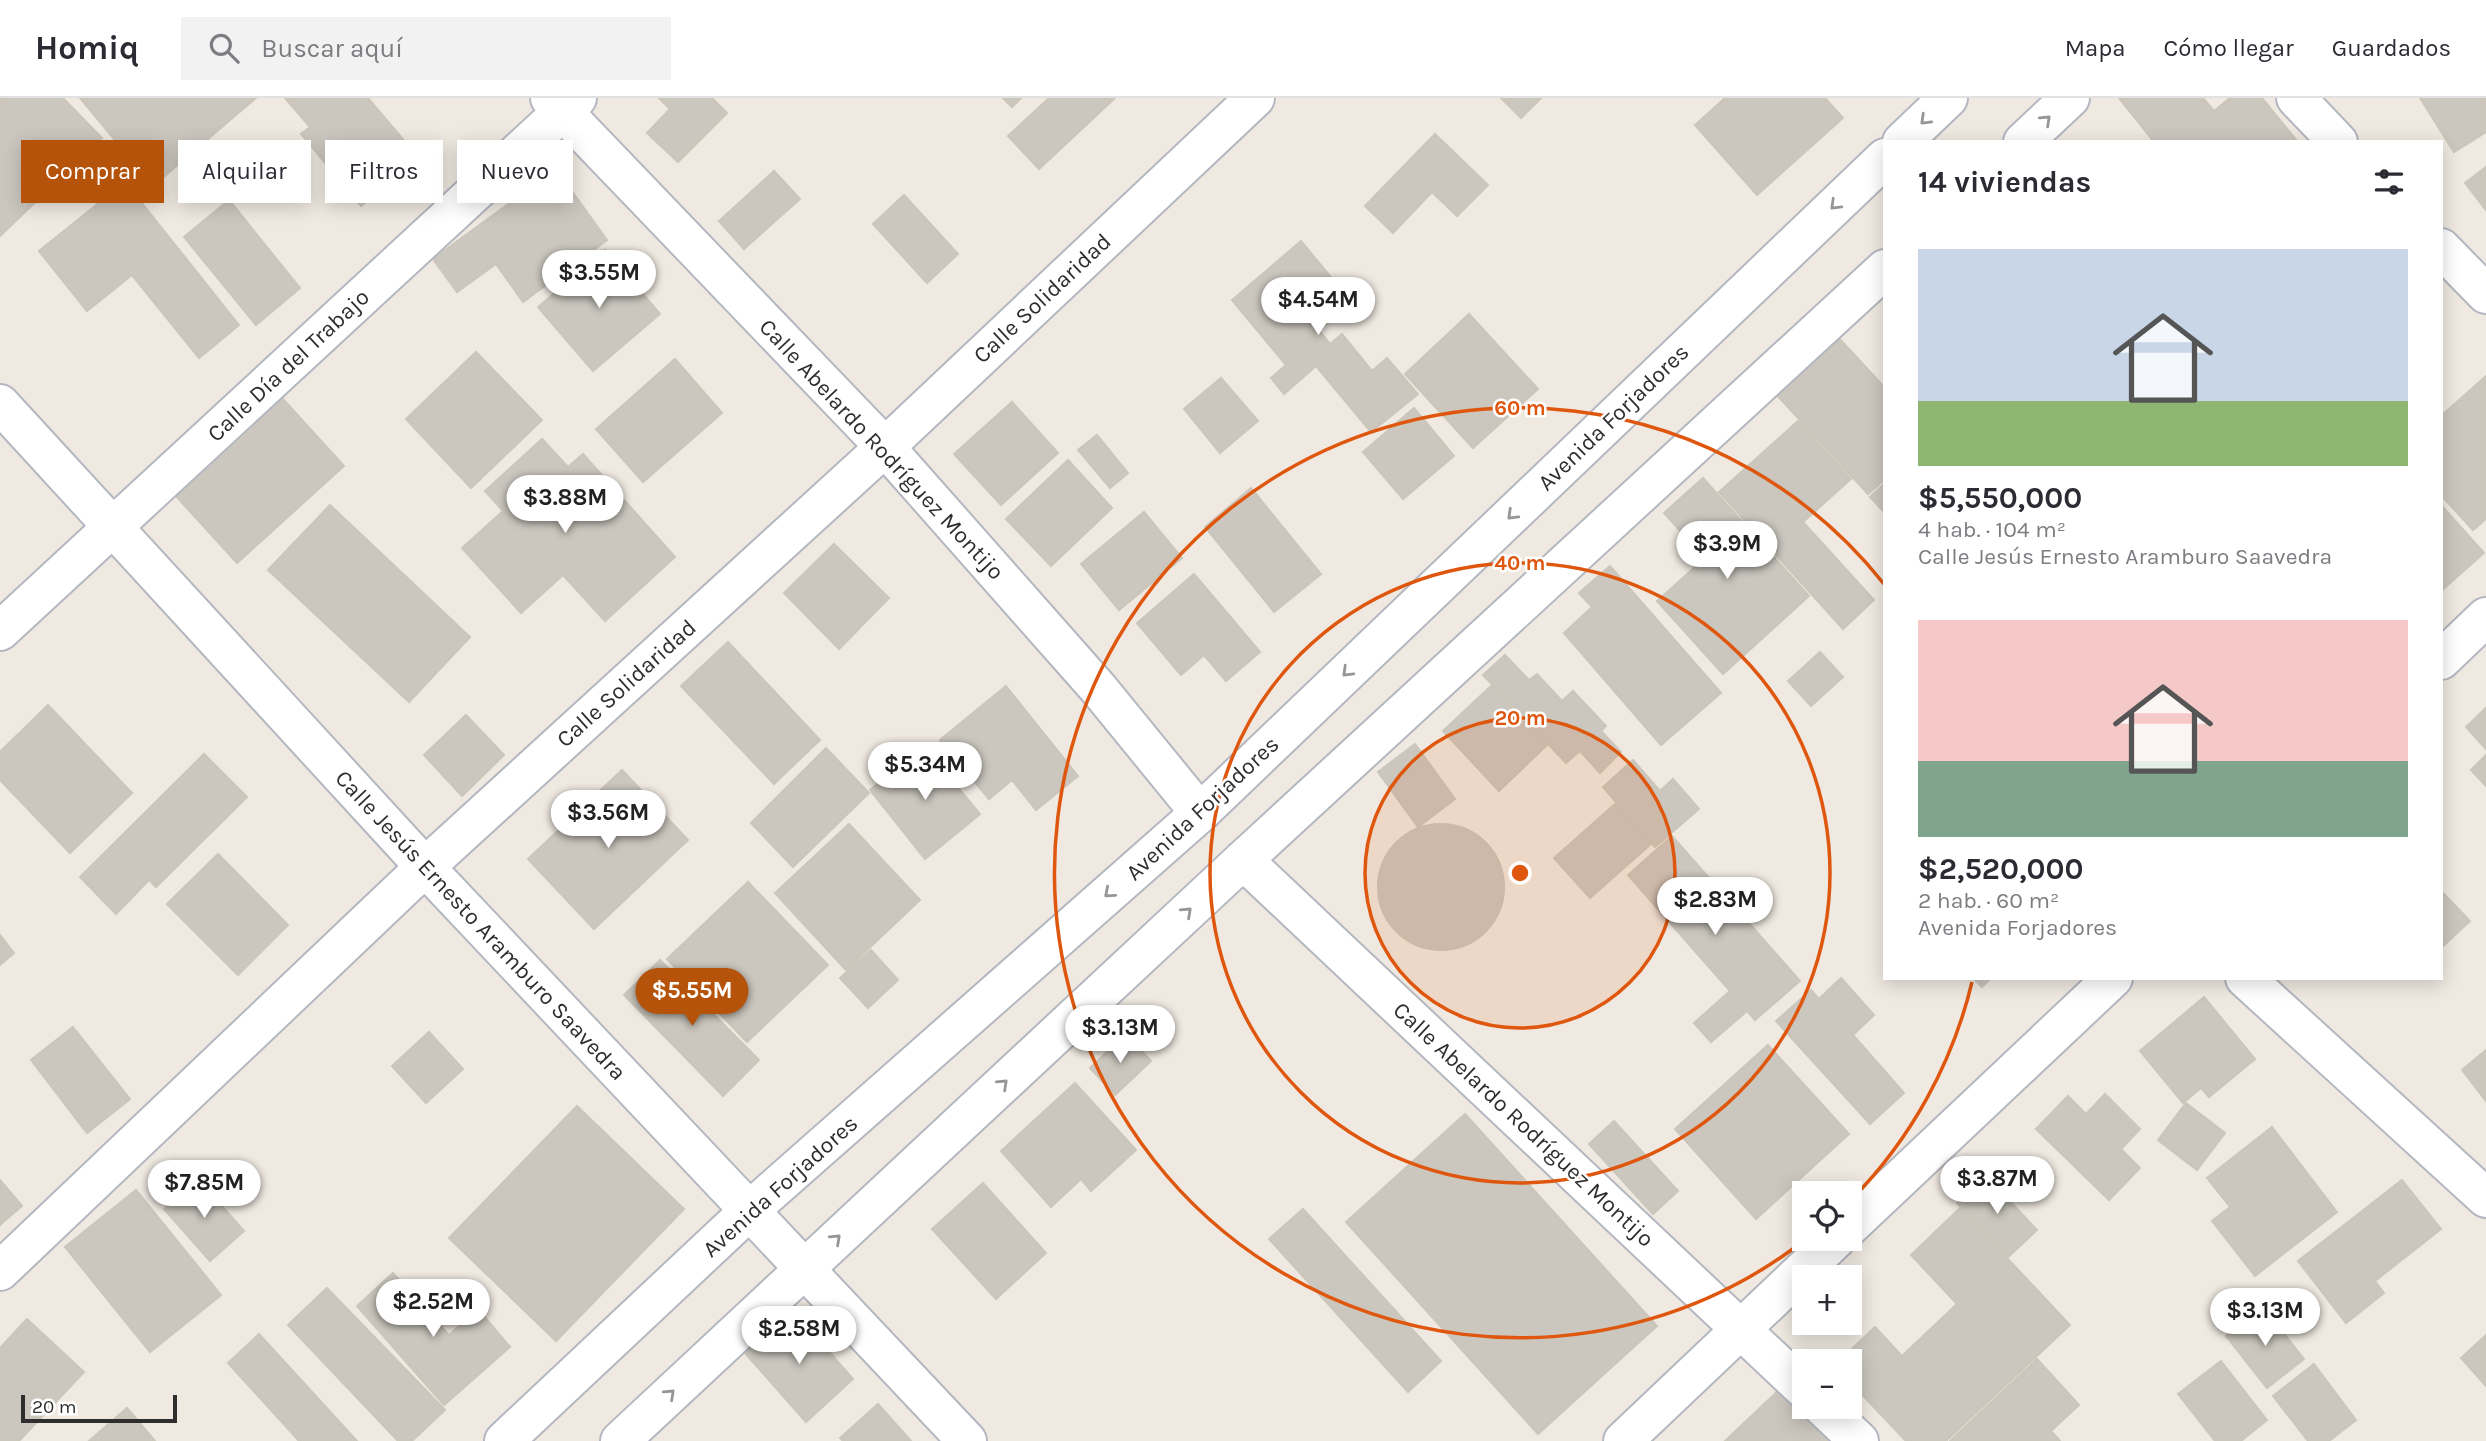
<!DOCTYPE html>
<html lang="es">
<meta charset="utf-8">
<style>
body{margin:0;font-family:Karla,sans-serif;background:#f2f2f3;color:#2b2b33;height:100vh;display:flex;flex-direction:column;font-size:26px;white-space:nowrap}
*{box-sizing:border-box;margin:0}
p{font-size:23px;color:#7c7c81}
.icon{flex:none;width:38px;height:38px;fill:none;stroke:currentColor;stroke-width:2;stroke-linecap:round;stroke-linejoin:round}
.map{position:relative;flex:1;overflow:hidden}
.panel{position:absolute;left:1883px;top:42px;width:560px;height:840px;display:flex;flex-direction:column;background:#fff;border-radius:0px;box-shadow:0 4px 18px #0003}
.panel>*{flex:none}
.guide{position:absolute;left:21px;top:42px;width:665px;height:63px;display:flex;gap:14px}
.controls{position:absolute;left:1792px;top:1083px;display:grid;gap:14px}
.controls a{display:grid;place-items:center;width:70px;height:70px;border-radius:0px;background:#fff;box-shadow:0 4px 18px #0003;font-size:35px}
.scale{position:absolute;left:21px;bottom:18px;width:156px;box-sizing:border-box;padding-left:7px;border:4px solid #2e2e2e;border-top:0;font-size:19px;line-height:24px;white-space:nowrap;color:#2e2e2e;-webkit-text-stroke:5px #fff;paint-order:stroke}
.price{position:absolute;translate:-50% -60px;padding:0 16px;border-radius:24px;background:#fff;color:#222;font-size:23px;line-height:46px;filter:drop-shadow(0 2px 4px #0008)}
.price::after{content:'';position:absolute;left:50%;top:42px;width:21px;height:16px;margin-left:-10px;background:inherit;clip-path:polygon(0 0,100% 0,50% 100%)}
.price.on{background:#b45309;color:#fff}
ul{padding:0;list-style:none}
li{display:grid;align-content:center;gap:14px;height:371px;padding:0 35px}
li span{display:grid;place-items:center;height:217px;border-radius:0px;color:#555}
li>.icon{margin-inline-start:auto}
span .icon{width:126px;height:126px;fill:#fffc;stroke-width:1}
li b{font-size:30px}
h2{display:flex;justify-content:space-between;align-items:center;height:84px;padding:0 35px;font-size:30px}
.chip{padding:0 24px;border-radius:0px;background:#fff;box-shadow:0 4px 18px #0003;font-size:24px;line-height:63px}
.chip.on{background:#b45309;color:#fff}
header{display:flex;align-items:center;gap:42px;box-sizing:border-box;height:98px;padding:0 35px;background:#fff;border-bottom:2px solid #e1e1e2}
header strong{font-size:33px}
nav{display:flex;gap:38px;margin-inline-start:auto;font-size:24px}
.search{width:490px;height:63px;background:#f2f2f3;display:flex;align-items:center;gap:18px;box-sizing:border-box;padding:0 24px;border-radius:0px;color:#7c7c81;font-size:26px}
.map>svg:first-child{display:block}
</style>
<header>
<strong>Homiq</strong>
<div class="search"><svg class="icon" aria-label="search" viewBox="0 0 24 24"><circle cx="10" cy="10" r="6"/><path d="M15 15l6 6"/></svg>Buscar aquí</div>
<nav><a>Mapa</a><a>Cómo llegar</a><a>Guardados</a></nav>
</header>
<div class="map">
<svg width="2486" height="1343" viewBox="0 0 2486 1343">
<rect width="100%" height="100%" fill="#efe9e1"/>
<!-- building -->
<g fill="#cbc7bf" stroke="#cbc5ba" stroke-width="2">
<polygon points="0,0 63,0 102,40 0,138"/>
<polygon points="80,0 256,0 153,88"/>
<polygon points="285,0 368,0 418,59 361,108 301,36 310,29"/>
<polygon points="659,0 712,0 727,15 678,64 647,35 670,11"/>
<polygon points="1003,0 1021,0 1012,9"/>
<polygon points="1049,0 1115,0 1039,71 1008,38"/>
<polygon points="1501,0 1541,0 1521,20"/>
<polygon points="1725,0 1825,0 1843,20 1757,97 1695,27"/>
<polygon points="2119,0 2203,0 2214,13 2230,0 2262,0 2298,44 2154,44"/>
<polygon points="2420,0 2486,0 2486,34 2454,54"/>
<polygon points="1435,36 1488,87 1457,118 1432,94 1393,135 1365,108"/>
<polygon points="2486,69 2486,112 2465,85"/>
<polygon points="556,71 607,142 523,204 496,166 457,194 433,161"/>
<polygon points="774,73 800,101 744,151 719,123"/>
<polygon points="125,84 239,227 199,260 132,177 87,213 39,153"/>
<polygon points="904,97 958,156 927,185 873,126"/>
<polygon points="229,102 300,190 256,227 184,139"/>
<polygon points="1301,143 1349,201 1316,229 1330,246 1342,236 1372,273 1387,260 1418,296 1371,334 1316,268 1284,296 1271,280 1286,267 1232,202"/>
<polygon points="605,152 660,216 593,273 538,209"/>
<polygon points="1469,216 1538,291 1473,350 1405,276"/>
<polygon points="1836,237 1885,290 1885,381 1868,396 1774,294"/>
<polygon points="476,254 542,322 471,390 406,321"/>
<polygon points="675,261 722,315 643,384 596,331"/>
<polygon points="2486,278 2486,421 2473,432 2441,397 2441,318"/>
<polygon points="1221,280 1258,323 1220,355 1184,311"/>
<polygon points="282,300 344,368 237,465 175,397"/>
<polygon points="1012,304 1058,355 1001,407 954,356"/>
<polygon points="1414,310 1454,358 1403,401 1363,354"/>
<polygon points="1798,323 1851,381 1803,424 1874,502 1843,531 1719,394"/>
<polygon points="1097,337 1128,375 1110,390 1078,352"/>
<polygon points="542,341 568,369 583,356 675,459 605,523 563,477 521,515 462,450 503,413 485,393"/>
<polygon points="1068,362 1112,410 1051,468 1006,421"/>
<polygon points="1703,380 1809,498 1723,576 1657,503 1705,460 1664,415"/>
<polygon points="1885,385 1885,415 1870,399"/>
<polygon points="1251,390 1321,476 1274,514 1205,429"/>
<polygon points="330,407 470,539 409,604 268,472"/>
<polygon points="2441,407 2484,455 2441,493"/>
<polygon points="1144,414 1182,460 1119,512 1081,466"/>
<polygon points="834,446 889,500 839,551 784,495"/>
<polygon points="1610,468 1721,595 1661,647 1564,535 1592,509 1579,495"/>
<polygon points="1194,476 1260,554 1226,583 1204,557 1181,577 1137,525"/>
<polygon points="728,544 820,642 774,686 681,588"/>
<polygon points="1820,554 1843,579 1811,608 1788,583"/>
<polygon points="1505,557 1529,582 1537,576 1562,603 1573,593 1606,628 1601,633 1621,654 1600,675 1580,653 1566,665 1483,577"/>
<polygon points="1006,588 1078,678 1036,712 1012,682 989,701 940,642"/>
<polygon points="1491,588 1547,647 1499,693 1443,633"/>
<polygon points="48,607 132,695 70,755 0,682 0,654"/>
<polygon points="2486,610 2486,651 2466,629"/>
<polygon points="466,617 504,657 462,698 424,657"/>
<polygon points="1415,646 1455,701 1418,729 1378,674"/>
<polygon points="924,648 980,716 925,761 870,692"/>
<polygon points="826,650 869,695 793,769 751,725"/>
<polygon points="204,656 247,699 156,789 149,782 116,816 80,779"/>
<polygon points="2486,657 2486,688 2471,672"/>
<polygon points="1633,662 1660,693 1673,681 1699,711 1655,749 1603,689"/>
<polygon points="622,672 688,742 594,831 528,761"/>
<polygon points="1615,706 1651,746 1590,800 1554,760"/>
<circle cx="1441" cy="789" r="63"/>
<polygon points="849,726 920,802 846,872 775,795"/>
<polygon points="1672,738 1800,883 1755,922 1747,913 1711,944 1694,925 1730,893 1628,777"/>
<polygon points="218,756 288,827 238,877 167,806"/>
<polygon points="748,784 828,867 747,944 667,861"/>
<polygon points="2441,793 2470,823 2441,850"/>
<polygon points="0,837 14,855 0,867"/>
<polygon points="871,852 898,882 868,910 840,880"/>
<polygon points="660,862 759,962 723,998 624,897"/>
<polygon points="1841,880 1874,917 1853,937 1904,995 1870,1026 1776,923 1811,892 1819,901"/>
<polygon points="1973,880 1991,880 1982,889"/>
<polygon points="2204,899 2255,961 2209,999 2201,990 2183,1005 2140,953"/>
<polygon points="73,929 130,1001 87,1035 31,962"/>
<polygon points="429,934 463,971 426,1005 392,968"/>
<polygon points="1126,936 1151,963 1115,997 1090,970"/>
<polygon points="1768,947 1849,1036 1756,1121 1675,1031"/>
<polygon points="2486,952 2486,1003 2462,972"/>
<polygon points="1075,985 1136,1052 1091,1093 1081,1081 1051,1109 1001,1053"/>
<polygon points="2105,996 2140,1031 2121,1051 2140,1070 2109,1102 2036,1031 2068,998 2086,1016"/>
<polygon points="2186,1005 2225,1035 2197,1072 2158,1042"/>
<polygon points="577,1008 684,1111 556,1243 449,1140"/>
<polygon points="1465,1016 1657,1228 1538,1336 1346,1124"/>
<polygon points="1614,1023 1678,1093 1653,1116 1589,1046"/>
<polygon points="2272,1029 2337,1114 2255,1178 2212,1123 2230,1109 2207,1080"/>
<polygon points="1986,1078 2037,1132 2008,1159 1957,1105"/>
<polygon points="198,1081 244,1133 210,1163 164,1111"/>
<polygon points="0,1082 22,1108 0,1127"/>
<polygon points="2402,1082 2441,1131 2375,1183 2384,1195 2346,1225 2298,1163"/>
<polygon points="983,1085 1046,1155 996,1201 932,1131"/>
<polygon points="136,1092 221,1197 150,1254 65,1149"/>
<polygon points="1960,1110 2070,1227 1946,1343 1906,1343 1850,1284 1850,1264 1838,1264 1875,1229 1902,1258 1957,1206 1911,1157"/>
<polygon points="1303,1111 1441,1263 1408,1294 1269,1141"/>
<polygon points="393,1175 449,1237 478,1211 510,1249 444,1307 357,1208"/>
<polygon points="327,1190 445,1312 412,1343 398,1343 288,1227"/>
<polygon points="2263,1209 2304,1261 2267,1290 2226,1238"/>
<polygon points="793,1213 853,1281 806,1324 745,1255"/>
<polygon points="27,1221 84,1274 19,1343 0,1343 0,1250"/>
<polygon points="259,1236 357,1343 299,1343 228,1265"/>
<polygon points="2486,1237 2486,1288 2461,1260"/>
<polygon points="2037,1261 2079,1307 2051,1333 2060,1343 1950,1343"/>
<polygon points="2221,1263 2267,1322 2241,1343 2215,1343 2178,1296"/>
<polygon points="2314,1266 2356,1322 2329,1343 2308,1343 2273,1298"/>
<polygon points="1783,1288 1835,1343 1725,1343"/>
<polygon points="878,1306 911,1343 843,1343 840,1340"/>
<polygon points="127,1310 155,1343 89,1343"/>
</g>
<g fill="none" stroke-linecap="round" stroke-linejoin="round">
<defs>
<g id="minor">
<polyline points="550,0 885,349 1098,590 1200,715"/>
<polyline points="2296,0 2338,44"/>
<polyline points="2441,150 2486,196"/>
<polyline points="0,533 577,0"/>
<polyline points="2441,562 2486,519"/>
<polyline points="1243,762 1804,1291"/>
<polyline points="2245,880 2486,1100"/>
<polyline points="1850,1128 2113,880"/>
<polyline points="0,1173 425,769 885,349 1255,0"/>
<polyline points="1823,1309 1859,1343"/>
<polyline points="1623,1343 1836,1141"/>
</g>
<polyline id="tertiary" points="0,306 425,769 967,1343"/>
<g id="secondary">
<polyline points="1902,44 1948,0"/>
<polyline points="2023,44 2070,0"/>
<polyline points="504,1343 750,1112 1200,715 1885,60"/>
<polyline points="620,1343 1243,762 1885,171"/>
</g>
</defs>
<!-- minor casing -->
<use href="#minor" stroke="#b4b7c1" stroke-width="42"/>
<!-- tertiary casing -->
<use href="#tertiary" stroke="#b4b7c1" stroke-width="42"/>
<!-- secondary casing -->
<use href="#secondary" stroke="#b4b7c1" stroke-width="42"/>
<!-- minor -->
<use href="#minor" stroke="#fff" stroke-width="38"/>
<!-- tertiary -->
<use href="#tertiary" stroke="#fff" stroke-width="38"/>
<!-- secondary -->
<use href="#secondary" stroke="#fff" stroke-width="38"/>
</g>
<!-- one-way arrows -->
<defs><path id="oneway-chevron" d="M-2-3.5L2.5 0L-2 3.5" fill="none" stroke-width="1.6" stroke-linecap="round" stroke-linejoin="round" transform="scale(1.75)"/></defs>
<g stroke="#969696">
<use href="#oneway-chevron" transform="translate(1925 22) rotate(136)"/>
<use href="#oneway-chevron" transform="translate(2046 22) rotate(-43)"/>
<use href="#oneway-chevron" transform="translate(1835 107) rotate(136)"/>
<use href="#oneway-chevron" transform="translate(1512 417) rotate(136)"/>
<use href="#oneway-chevron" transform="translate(1347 574) rotate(136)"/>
<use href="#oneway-chevron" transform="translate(1109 795) rotate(139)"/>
<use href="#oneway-chevron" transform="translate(1187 814) rotate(-43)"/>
<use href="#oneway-chevron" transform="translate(1003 986) rotate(-43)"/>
<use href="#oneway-chevron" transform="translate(836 1141) rotate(-43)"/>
<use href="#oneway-chevron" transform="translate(670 1296) rotate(-43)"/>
</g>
<!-- distance rings -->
<circle cx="1520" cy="775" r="155" fill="#df570e" fill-opacity=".12"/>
<g fill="none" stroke="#df570e" stroke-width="3.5">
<circle cx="1520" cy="775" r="155"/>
<circle cx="1520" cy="775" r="310"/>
<path d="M1972 884A465 465 0 0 1 1852 1101M1806 1141A465 465 0 1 1 1884 486"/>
</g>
<g text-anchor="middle" stroke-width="5" stroke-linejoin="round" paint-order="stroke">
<!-- street labels -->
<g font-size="23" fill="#2e2e2e" stroke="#fff">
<text transform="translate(1042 200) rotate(-43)" y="8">Calle Solidaridad</text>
<text transform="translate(288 267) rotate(-43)" y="8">Calle Día del Trabajo</text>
<text transform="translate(1613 319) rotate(-44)" y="8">Avenida Forjadores</text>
<text transform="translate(882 351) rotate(47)" y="8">Calle Abelardo Rodríguez Montijo</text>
<text transform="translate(626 585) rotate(-42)" y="8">Calle Solidaridad</text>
<text transform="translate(1202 710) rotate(-43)" y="8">Avenida Forjadores</text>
<text transform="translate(481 827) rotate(47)" y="8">Calle Jesús Ernesto Aramburo Saavedra</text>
<text transform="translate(1524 1026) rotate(43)" y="8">Calle Abelardo Rodríguez Montijo</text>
<text transform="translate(780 1088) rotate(-42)" y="8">Avenida Forjadores</text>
</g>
</g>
<circle cx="1520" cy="775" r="10" fill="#df570e" stroke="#fff" stroke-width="3.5"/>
<g font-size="21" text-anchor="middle" font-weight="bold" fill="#df570e" stroke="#fff" stroke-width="5" stroke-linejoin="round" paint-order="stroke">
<text x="1520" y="317">60 m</text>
<text x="1520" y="472">40 m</text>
<text x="1520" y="627">20 m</text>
</g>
</svg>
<div class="controls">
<a><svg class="icon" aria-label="locate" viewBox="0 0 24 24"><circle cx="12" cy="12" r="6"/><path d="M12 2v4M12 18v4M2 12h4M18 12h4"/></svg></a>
<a>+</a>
<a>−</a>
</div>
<div class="scale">20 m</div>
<b class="price" style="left:599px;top:212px">$3.55M</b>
<b class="price" style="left:1318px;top:239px">$4.54M</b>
<b class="price" style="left:565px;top:437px">$3.88M</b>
<b class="price" style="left:1727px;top:483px">$3.9M</b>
<b class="price" style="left:925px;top:704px">$5.34M</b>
<b class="price" style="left:608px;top:752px">$3.56M</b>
<b class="price" style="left:1715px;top:839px">$2.83M</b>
<b class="price on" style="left:692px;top:930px">$5.55M</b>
<b class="price" style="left:1120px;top:967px">$3.13M</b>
<b class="price" style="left:1997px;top:1118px">$3.87M</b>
<b class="price" style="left:204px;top:1122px">$7.85M</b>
<b class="price" style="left:433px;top:1241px">$2.52M</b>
<b class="price" style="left:2265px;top:1250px">$3.13M</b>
<b class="price" style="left:799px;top:1268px">$2.58M</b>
<div class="guide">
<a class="chip on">Comprar</a>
<a class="chip">Alquilar</a>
<a class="chip">Filtros</a>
<a class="chip">Nuevo</a>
</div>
<section class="panel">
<h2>14 viviendas<svg class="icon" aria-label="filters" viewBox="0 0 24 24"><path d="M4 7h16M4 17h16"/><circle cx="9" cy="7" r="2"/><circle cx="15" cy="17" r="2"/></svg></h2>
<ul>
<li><span style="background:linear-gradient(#c9d6e8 70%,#8fb573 0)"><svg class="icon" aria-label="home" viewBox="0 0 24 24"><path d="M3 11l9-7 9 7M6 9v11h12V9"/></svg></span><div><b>$5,550,000</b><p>4 hab. · 104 m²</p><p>Calle Jesús Ernesto Aramburo Saavedra</p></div></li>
<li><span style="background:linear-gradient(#f6c9c9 65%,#7fa58c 0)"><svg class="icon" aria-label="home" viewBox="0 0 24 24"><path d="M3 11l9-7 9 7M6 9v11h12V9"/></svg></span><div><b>$2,520,000</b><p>2 hab. · 60 m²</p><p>Avenida Forjadores</p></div></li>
</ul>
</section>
</div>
